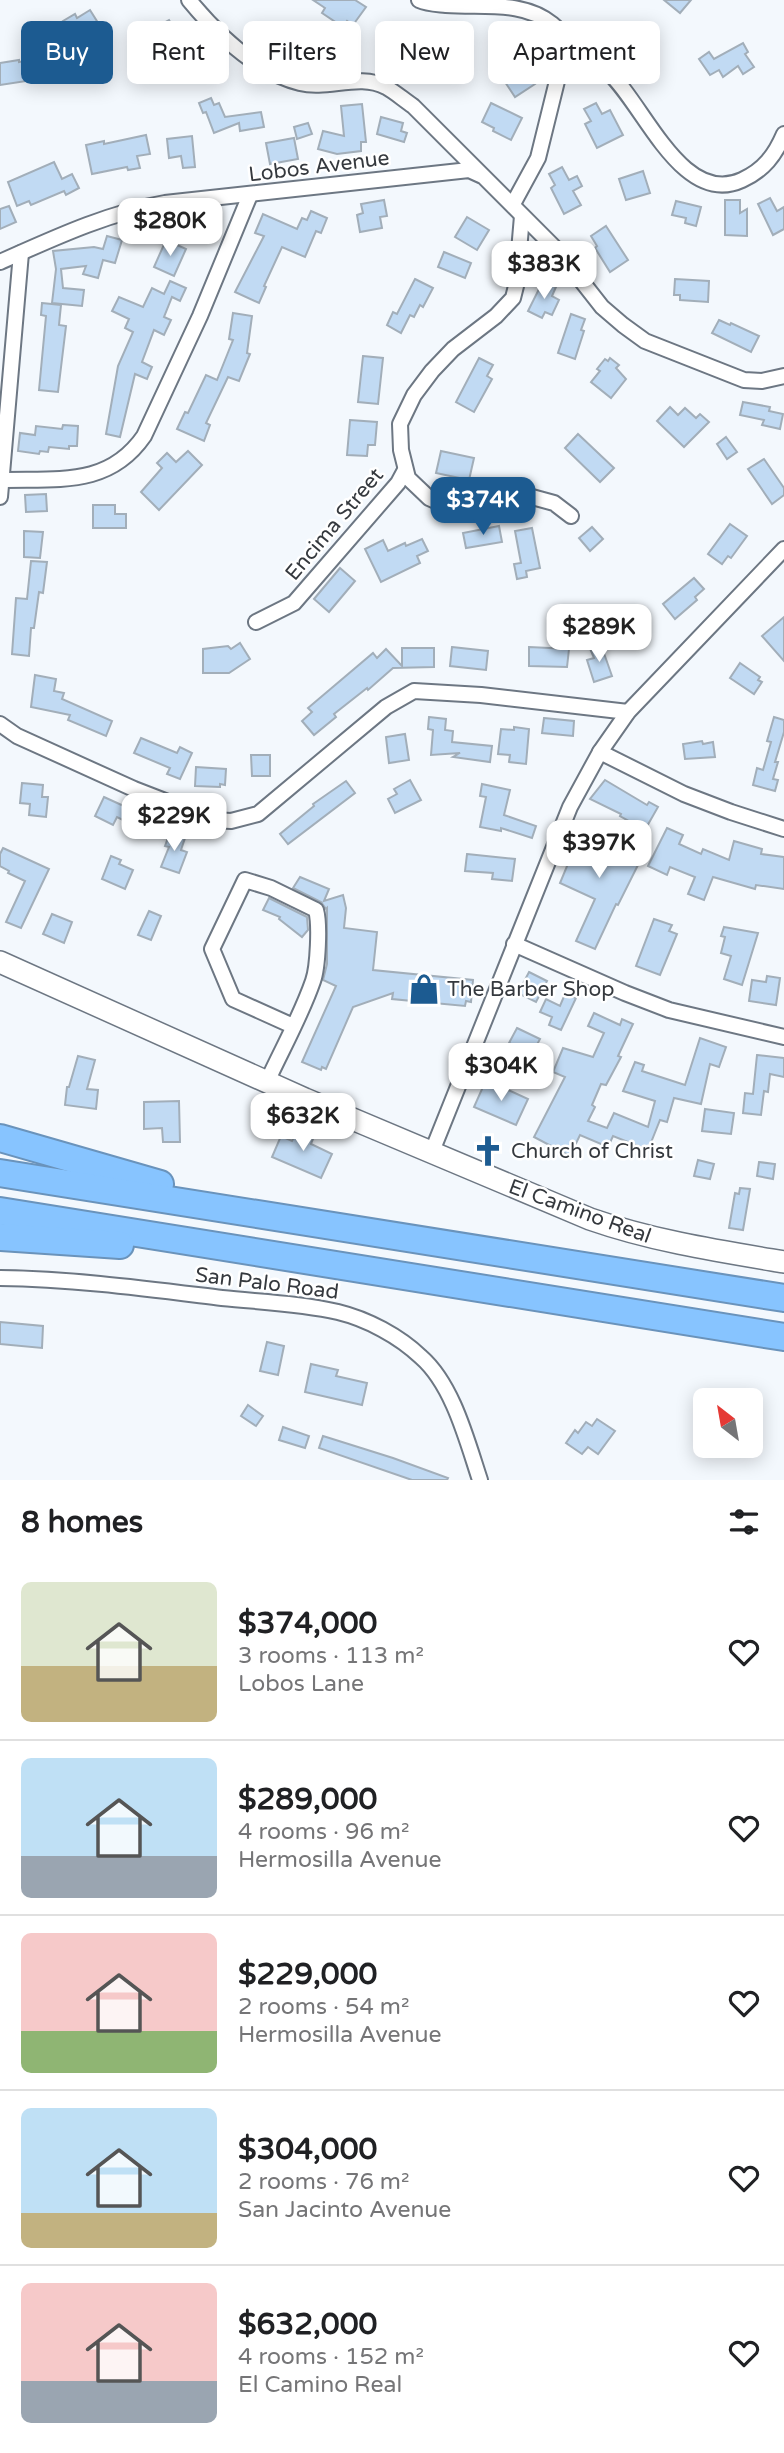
<!DOCTYPE html>
<meta charset="utf-8">
<style>
body{margin:0;font-family:"Varela Round",sans-serif;background:#f2f2f2;color:#202124;height:100vh;display:flex;flex-direction:column;font-size:26px;white-space:nowrap}
*{box-sizing:border-box;margin:0}
p{font-size:23px;color:#757577}
.icon{flex:none;width:38px;height:38px;fill:none;stroke:currentColor;stroke-width:2;stroke-linecap:round;stroke-linejoin:round}
.map{position:relative;height:1480px;overflow:hidden}
.panel{display:flex;flex-direction:column;background:#fff;flex:1}
.panel>*{flex:none}
.banner{position:absolute;left:21px;top:21px;width:742px;height:63px;display:flex;gap:14px}
.needle{width:46px;rotate:329deg}
.controls{position:absolute;left:693px;top:1388px;display:grid;gap:14px}
.controls a{display:grid;place-items:center;width:70px;height:70px;border-radius:10px;background:#fff;box-shadow:0 4px 18px #0003;font-size:35px}
.price{position:absolute;translate:-50% -60px;padding:0 16px;border-radius:14px;background:#fff;color:#222;font-size:23px;line-height:46px;filter:drop-shadow(0 2px 4px #0008)}
.price::after{content:'';position:absolute;left:50%;top:42px;width:21px;height:16px;margin-left:-10px;background:inherit;clip-path:polygon(0 0,100% 0,50% 100%)}
.price.on{background:#1c5b91;color:#fff}
ul{padding:0;list-style:none}
li{display:flex;align-items:center;gap:21px;height:175px;padding:0 21px}
li+li{border-top:2px solid #e0e0e0}
li span{display:grid;place-items:center;flex:none;width:196px;height:140px;border-radius:10px;color:#555}
li>.icon{margin-inline-start:auto}
span .icon{width:84px;height:84px;fill:#fffc;stroke-width:1}
li b{font-size:30px}
h2{display:flex;justify-content:space-between;align-items:center;height:84px;padding:0 21px;font-size:30px}
.tag{padding:0 24px;border-radius:10px;background:#fff;box-shadow:0 4px 18px #0003;font-size:24px;line-height:63px}
.tag.on{background:#1c5b91;color:#fff}
.map>svg:first-child{display:block}
</style>
<div class="map">
<svg width="784" height="1480" viewBox="0 0 784 1480">
<rect width="100%" height="100%" fill="#f3f8fd"/>
<!-- building -->
<g fill="#c1daf3" stroke="#a2aeb9" stroke-width="2">
<polygon points="313,0 355,0 366,7 353,25 347,21 343,27 322,13 325,8"/>
<polygon points="664,0 691,0 680,13"/>
<polygon points="90,10 100,26 59,51 49,34 65,24 63,21 75,14 77,18"/>
<polygon points="169,20 181,41 169,48 167,44 144,57 134,39"/>
<polygon points="743,43 748,52 745,54 754,67 743,74 738,66 723,77 719,70 710,75 699,59 709,52 714,59"/>
<polygon points="514,54 535,84 515,97 495,67"/>
<polygon points="19,60 19,62 30,60 33,80 0,85 0,63"/>
<polygon points="211,98 214,105 219,103 225,117 261,112 264,127 240,131 239,123 214,133 206,112 203,113 199,103"/>
<polygon points="491,103 522,118 511,140 493,131 494,128 482,122"/>
<polygon points="596,103 602,114 610,110 623,135 597,148 585,124 591,121 584,109"/>
<polygon points="362,104 366,142 361,142 361,151 337,154 318,149 323,131 344,136 341,106"/>
<polygon points="381,117 403,123 401,131 407,133 404,142 377,134"/>
<polygon points="308,123 312,134 297,139 294,127"/>
<polygon points="146,135 150,154 137,156 140,168 128,170 127,167 92,174 86,145 104,141 104,144"/>
<polygon points="192,136 195,167 183,168 181,156 169,158 167,139"/>
<polygon points="294,138 298,159 270,164 266,143"/>
<polygon points="54,162 62,179 72,174 79,188 66,195 64,191 31,205 29,201 17,206 8,182"/>
<polygon points="562,167 569,180 577,176 582,186 573,191 581,205 564,214 551,188 555,185 549,174"/>
<polygon points="643,171 650,193 626,200 619,179"/>
<polygon points="770,198 777,211 784,207 784,229 773,235 758,204"/>
<polygon points="384,200 387,216 380,217 382,228 360,232 357,215 363,213 361,204"/>
<polygon points="725,200 740,200 740,213 747,209 747,236 725,235"/>
<polygon points="676,201 701,207 696,226 685,223 686,218 672,215"/>
<polygon points="9,206 16,222 0,229 0,209"/>
<polygon points="311,211 327,218 321,233 316,231 305,257 282,247 264,286 266,287 259,303 235,292 264,236 255,233 263,214 297,229 302,218 307,220"/>
<polygon points="467,217 489,230 477,250 455,237"/>
<polygon points="606,226 628,260 610,272 595,248 597,246 591,236"/>
<polygon points="107,236 122,240 115,263 103,260 98,278 83,274 86,266 61,269 63,288 84,290 82,306 52,303 56,269 53,251 94,247 103,249"/>
<polygon points="166,240 186,249 174,276 154,267"/>
<polygon points="444,252 471,263 465,278 438,267"/>
<polygon points="415,279 433,288 423,307 420,305 414,317 410,315 401,333 387,325 393,312 397,314"/>
<polygon points="675,279 709,281 708,302 680,300 680,295 674,295"/>
<polygon points="170,281 186,288 180,301 172,297 164,317 171,320 164,335 154,330 142,362 152,367 147,379 135,374 120,437 106,434 118,366 133,332 125,328 129,319 112,311 119,297 143,307 152,288 164,294"/>
<polygon points="543,281 556,287 552,296 559,300 552,315 545,312 542,318 528,311"/>
<polygon points="42,303 61,305 59,325 66,326 58,392 39,390 46,316 41,315"/>
<polygon points="233,313 252,316 247,353 250,354 239,381 228,377 206,423 210,425 204,441 177,429 185,412 188,413 206,375 217,380 233,340 229,339"/>
<polygon points="571,314 585,319 581,330 584,331 575,359 558,353"/>
<polygon points="719,320 730,325 731,323 759,336 751,352 712,333"/>
<polygon points="363,356 383,358 378,404 358,402"/>
<polygon points="479,358 493,365 487,376 492,379 474,412 456,402"/>
<polygon points="610,358 619,365 616,368 626,379 611,398 591,382 600,371 597,369 605,359 608,361"/>
<polygon points="743,402 770,407 769,411 783,414 780,429 762,425 764,420 740,415"/>
<polygon points="670,407 678,415 685,408 696,418 700,414 709,422 684,447 657,421"/>
<polygon points="350,420 377,422 375,445 368,445 367,456 347,455"/>
<polygon points="63,425 78,426 77,446 69,446 69,449 49,447 48,452 40,451 39,454 18,451 20,433 35,435 36,426 62,429"/>
<polygon points="578,434 614,468 600,482 565,448"/>
<polygon points="726,437 737,452 727,459 717,444"/>
<polygon points="188,451 202,465 159,510 141,492 162,468 157,463 167,453 176,462"/>
<polygon points="441,451 474,458 469,480 436,473"/>
<polygon points="764,459 784,488 784,495 772,504 748,469"/>
<polygon points="46,494 47,511 26,512 25,495"/>
<polygon points="93,505 115,505 115,514 126,514 126,528 93,528"/>
<polygon points="730,524 747,536 731,558 728,556 722,564 708,554"/>
<polygon points="499,526 502,542 466,548 463,533"/>
<polygon points="592,527 603,539 590,551 579,538"/>
<polygon points="532,528 540,568 526,571 527,577 517,579 514,564 521,563 515,531"/>
<polygon points="24,531 43,532 40,558 24,557"/>
<polygon points="422,539 428,551 417,556 420,563 381,582 365,549 383,540 388,551 405,543 406,546"/>
<polygon points="31,561 47,562 43,593 39,592 34,628 31,628 29,656 12,654 16,598 27,599"/>
<polygon points="340,568 355,581 329,612 314,599"/>
<polygon points="694,578 704,589 695,597 697,600 675,619 663,604"/>
<polygon points="784,617 784,661 762,636"/>
<polygon points="600,642 612,676 594,682 587,660 594,658 589,646"/>
<polygon points="240,643 250,659 229,673 203,673 203,649 228,646 231,649"/>
<polygon points="452,647 488,651 486,670 450,666"/>
<polygon points="529,647 569,649 567,667 529,666"/>
<polygon points="402,648 434,648 434,667 393,668 368,690 367,688 334,714 336,717 314,735 302,721 312,712 308,708 373,653 377,658 386,649 402,666"/>
<polygon points="740,663 760,677 758,680 762,682 754,694 730,678"/>
<polygon points="35,675 56,679 54,691 64,693 62,699 112,721 106,736 68,720 70,715 31,707"/>
<polygon points="429,717 446,719 445,730 453,731 452,742 492,746 490,762 453,757 460,753 431,755 433,730 428,729"/>
<polygon points="774,717 784,720 784,732 775,762 778,762 773,779 778,780 775,791 753,785 757,768 763,770 771,742 767,741"/>
<polygon points="544,718 574,721 573,736 542,733"/>
<polygon points="514,727 529,729 526,764 509,762 510,755 498,754 501,729 514,730"/>
<polygon points="405,734 409,760 389,763 386,737"/>
<polygon points="141,738 177,753 180,747 192,753 180,779 167,774 170,768 134,753"/>
<polygon points="702,741 703,744 713,742 715,757 685,759 683,744"/>
<polygon points="251,755 270,755 270,776 252,776"/>
<polygon points="196,767 226,769 225,785 220,784 220,787 195,786"/>
<polygon points="410,780 421,800 395,813 388,799 397,794 394,789"/>
<polygon points="605,780 647,805 649,802 658,807 642,835 632,829 634,824 620,816 621,814 590,799"/>
<polygon points="346,781 355,793 288,844 280,834 314,806 313,804"/>
<polygon points="22,783 43,785 42,797 48,797 46,817 29,815 30,804 20,803"/>
<polygon points="482,784 510,790 504,815 536,826 532,838 501,828 501,831 480,827 486,797 480,796"/>
<polygon points="104,797 137,812 131,824 117,817 113,825 95,816"/>
<polygon points="667,828 683,835 679,844 701,854 703,849 729,860 734,841 762,849 761,854 784,857 784,889 756,885 755,889 713,877 704,900 688,894 695,877 670,867 667,875 648,866"/>
<polygon points="585,831 642,857 618,905 616,904 595,949 576,941 595,899 560,883 575,847 571,846 576,836 582,838"/>
<polygon points="170,832 185,838 181,850 187,852 179,873 161,867 169,847 165,846"/>
<polygon points="3,848 49,869 21,928 6,922 25,881 8,873 9,871 0,866 0,854"/>
<polygon points="467,854 515,859 512,881 492,879 493,873 465,871"/>
<polygon points="111,856 121,860 119,864 133,870 125,889 102,879"/>
<polygon points="300,877 329,889 324,901 343,895 346,908 344,928 377,932 373,970 473,980 471,1002 466,1001 465,1006 392,999 393,993 353,1007 326,1069 322,1067 321,1070 302,1062 336,986 323,980 327,964 327,908 326,909 321,902 293,888"/>
<polygon points="269,898 307,917 308,930 302,937 279,919 280,917 263,910"/>
<polygon points="149,911 161,916 151,940 138,935"/>
<polygon points="52,914 72,922 64,943 43,934"/>
<polygon points="654,919 672,925 669,931 677,934 660,975 636,966"/>
<polygon points="724,927 758,933 742,985 724,979 731,956 721,953 725,937 721,936"/>
<polygon points="529,972 547,981 536,1002 518,993"/>
<polygon points="767,976 780,978 776,1005 749,1001 752,980 766,982"/>
<polygon points="565,994 576,998 561,1030 549,1025 552,1017 540,1012 546,999 560,1006"/>
<polygon points="594,1013 620,1025 622,1019 633,1024 618,1056 621,1057 606,1085 601,1084 592,1105 595,1107 588,1121 607,1128 614,1113 648,1127 655,1101 623,1091 635,1062 644,1065 642,1071 685,1085 700,1038 726,1047 719,1067 710,1064 701,1104 674,1098 667,1122 660,1120 648,1150 613,1136 608,1147 580,1135 570,1156 534,1137 565,1077 553,1072 563,1048 593,1057 604,1033 588,1026"/>
<polygon points="517,1028 540,1039 532,1054 509,1043"/>
<polygon points="757,1055 784,1058 784,1077 770,1074 768,1092 764,1091 761,1115 743,1113 745,1093 753,1094"/>
<polygon points="78,1056 95,1060 87,1089 98,1090 96,1109 65,1105 67,1087 69,1087"/>
<polygon points="486,1080 528,1099 516,1125 474,1107"/>
<polygon points="179,1101 180,1142 163,1142 162,1128 144,1129 144,1102"/>
<polygon points="705,1109 734,1113 731,1134 702,1131"/>
<polygon points="299,1126 315,1134 311,1144 332,1154 321,1178 272,1157 281,1136 292,1141"/>
<polygon points="698,1160 714,1164 710,1179 694,1176"/>
<polygon points="759,1162 775,1164 773,1179 757,1176"/>
<polygon points="740,1188 750,1189 743,1230 729,1228 735,1193 739,1194"/>
<polygon points="0,1322 43,1326 42,1348 0,1344"/>
<polygon points="267,1342 284,1346 278,1375 260,1371"/>
<polygon points="311,1364 338,1370 336,1376 367,1383 362,1405 305,1392"/>
<polygon points="248,1405 263,1416 256,1426 241,1416"/>
<polygon points="597,1419 615,1431 598,1454 588,1447 582,1454 566,1443 575,1430 578,1433 586,1422 592,1426"/>
<polygon points="283,1427 309,1436 305,1448 279,1440"/>
<polygon points="323,1436 393,1458 448,1478 447,1480 412,1480 319,1448"/>
</g>
<g fill="none" stroke-linecap="round" stroke-linejoin="round">
<defs>
<g id="street">
<path d="M189,0c28,34 66,72 111,83 28,7 59,-10 86,4 9,5 18,13 27,19l145,145 44,56 21,18 22,16 99,39 18,1 22,-5"/>
<path d="M419,0c9,4 18,4 27,5 36,3 77,-5 106,19 11,9 18,19 19,33"/>
<path d="M571,57c12,2 25,4 35,13 37,31 75,138 136,110 22,-10 33,-25 42,-46"/>
<polyline points="513,204 538,158 557,81 571,57"/>
<polyline points="522,216 516,286 513,298 496,316 453,349 432,371 414,395 400,424 401,450 408,478 429,498 438,502 485,502 532,497 554,503 571,516"/>
<path d="M0,262c54,-24 107,-49 165,-59l304,-33 11,5"/>
<path d="M0,480c56,-2 108,8 144,-44l56,-120 50,-121"/>
<polyline points="0,497 21,253"/>
<polyline points="256,622 294,603 398,483 405,470"/>
<polyline points="0,724 17,736 134,789 214,820 231,821 258,814 386,707 414,691 481,695 628,712"/>
<polyline points="600,752 684,794 731,812 784,829"/>
<polyline points="514,944 625,993 669,1010 784,1037"/>
<path d="M267,1082c15,-33 34,-66 46,-101 5,-14 7,-57 3,-71l-45,-22 -26,-8 -33,69 21,50 60,27"/>
<polyline points="431,1154 570,807 600,752 628,712 784,549"/>
<path d="M0,1278c74,1 148,11 222,20 38,4 78,5 116,14 29,7 61,24 83,45 32,28 46,84 59,123"/>
</g>
<path id="secondary" d="M0,962l305,137 285,120c63,22 128,32 194,43"/>
<g id="highway">
<polyline points="0,1138 160,1184"/>
<polyline points="0,1173 784,1298"/>
<polyline points="0,1211 784,1337"/>
<polyline points="0,1237 120,1245"/>
</g>
</defs>
<!-- street casing -->
<use href="#street" stroke="#6d7783" stroke-width="18"/>
<!-- secondary casing -->
<use href="#secondary" stroke="#6d7783" stroke-width="24"/>
<!-- highway casing -->
<use href="#highway" stroke="#6a93bb" stroke-width="30"/>
<!-- street -->
<use href="#street" stroke="#fff" stroke-width="14"/>
<!-- secondary -->
<use href="#secondary" stroke="#fff" stroke-width="21"/>
<!-- highway -->
<use href="#highway" stroke="#87c4ff" stroke-width="26"/>
</g>
<!-- icons -->
<defs>
<symbol id="shop-bare" viewBox="-9 -9 18 18"><path d="M-5-2.5h2.3a2.7 3.5 0 0 1 5.4 0H5L5.5 6h-11ZM-1.5-2.5h3a1.5 2.3 0 0 0-3 0Z" fill="#1c5b91" stroke="#fff" stroke-width="2.5" paint-order="stroke"/></symbol>
<symbol id="church-bare" viewBox="-9 -9 18 18"><path d="M-1.2-6h2.4v3.5h3.3v2.4h-3.3V6h-2.4V-.1h-3.3v-2.4h3.3Z" fill="#1c5b91" stroke="#fff" stroke-width="2.5" paint-order="stroke"/></symbol>
</defs>
<g fill-rule="evenodd">
<use href="#shop-bare" x="402" y="967" width="44" height="44"/>
<use href="#church-bare" x="466" y="1129" width="44" height="44"/>
</g>
<g text-anchor="middle" stroke-width="5" stroke-linejoin="round" paint-order="stroke">
<!-- street labels -->
<g font-size="21" fill="#35393e" stroke="#fff">
<text transform="translate(319 166) rotate(-7)" y="7">Lobos Avenue</text>
<text transform="translate(334 524) rotate(-50)" y="7">Encima Street</text>
<text transform="translate(580 1211) rotate(20)" y="7">El Camino Real</text>
<text transform="translate(267 1283) rotate(7)" y="7">San Palo Road</text>
</g>
<!-- poi labels -->
<g font-size="21" fill="#35393e" stroke="#fff" text-anchor="start">
<text x="447" y="996">The Barber Shop</text>
<text x="511" y="1158">Church of Christ</text>
</g>
</g>
</svg>
<div class="controls">
<a><svg class="needle" viewBox="-14 -14 28 28"><path d="M0-13l5 13h-10z" fill="#e53935"/><path d="M0 13l5-13h-10z" fill="#757577"/></svg></a>
</div>
<b class="price" style="left:170px;top:258px">$280K</b>
<b class="price" style="left:544px;top:301px">$383K</b>
<b class="price on" style="left:483px;top:537px">$374K</b>
<b class="price" style="left:599px;top:664px">$289K</b>
<b class="price" style="left:174px;top:853px">$229K</b>
<b class="price" style="left:599px;top:880px">$397K</b>
<b class="price" style="left:501px;top:1103px">$304K</b>
<b class="price" style="left:303px;top:1153px">$632K</b>
<div class="banner">
<a class="tag on">Buy</a>
<a class="tag">Rent</a>
<a class="tag">Filters</a>
<a class="tag">New</a>
<a class="tag">Apartment</a>
</div>
</div>
<section class="panel">
<h2>8 homes<svg class="icon" aria-label="filters" viewBox="0 0 24 24"><path d="M4 7h16M4 17h16"/><circle cx="9" cy="7" r="2"/><circle cx="15" cy="17" r="2"/></svg></h2>
<ul>
<li><span style="background:linear-gradient(#dfe7d0 60%,#c2b280 0)"><svg class="icon" aria-label="home" viewBox="0 0 24 24"><path d="M3 11l9-7 9 7M6 9v11h12V9"/></svg></span><div><b>$374,000</b><p>3 rooms · 113 m²</p><p>Lobos Lane</p></div><svg class="icon" aria-label="heart" viewBox="0 0 24 24"><path d="M12 20l-8-8c-3-5 5-10 8-4 3-6 11-1 8 4z"/></svg></li>
<li><span style="background:linear-gradient(#bfe0f5 70%,#9aa5b1 0)"><svg class="icon" aria-label="home" viewBox="0 0 24 24"><path d="M3 11l9-7 9 7M6 9v11h12V9"/></svg></span><div><b>$289,000</b><p>4 rooms · 96 m²</p><p>Hermosilla Avenue</p></div><svg class="icon" aria-label="heart" viewBox="0 0 24 24"><path d="M12 20l-8-8c-3-5 5-10 8-4 3-6 11-1 8 4z"/></svg></li>
<li><span style="background:linear-gradient(#f6c9c9 70%,#8fb573 0)"><svg class="icon" aria-label="home" viewBox="0 0 24 24"><path d="M3 11l9-7 9 7M6 9v11h12V9"/></svg></span><div><b>$229,000</b><p>2 rooms · 54 m²</p><p>Hermosilla Avenue</p></div><svg class="icon" aria-label="heart" viewBox="0 0 24 24"><path d="M12 20l-8-8c-3-5 5-10 8-4 3-6 11-1 8 4z"/></svg></li>
<li><span style="background:linear-gradient(#bfe0f5 75%,#c2b280 0)"><svg class="icon" aria-label="home" viewBox="0 0 24 24"><path d="M3 11l9-7 9 7M6 9v11h12V9"/></svg></span><div><b>$304,000</b><p>2 rooms · 76 m²</p><p>San Jacinto Avenue</p></div><svg class="icon" aria-label="heart" viewBox="0 0 24 24"><path d="M12 20l-8-8c-3-5 5-10 8-4 3-6 11-1 8 4z"/></svg></li>
<li><span style="background:linear-gradient(#f6c9c9 70%,#9aa5b1 0)"><svg class="icon" aria-label="home" viewBox="0 0 24 24"><path d="M3 11l9-7 9 7M6 9v11h12V9"/></svg></span><div><b>$632,000</b><p>4 rooms · 152 m²</p><p>El Camino Real</p></div><svg class="icon" aria-label="heart" viewBox="0 0 24 24"><path d="M12 20l-8-8c-3-5 5-10 8-4 3-6 11-1 8 4z"/></svg></li>
</ul>
</section>
